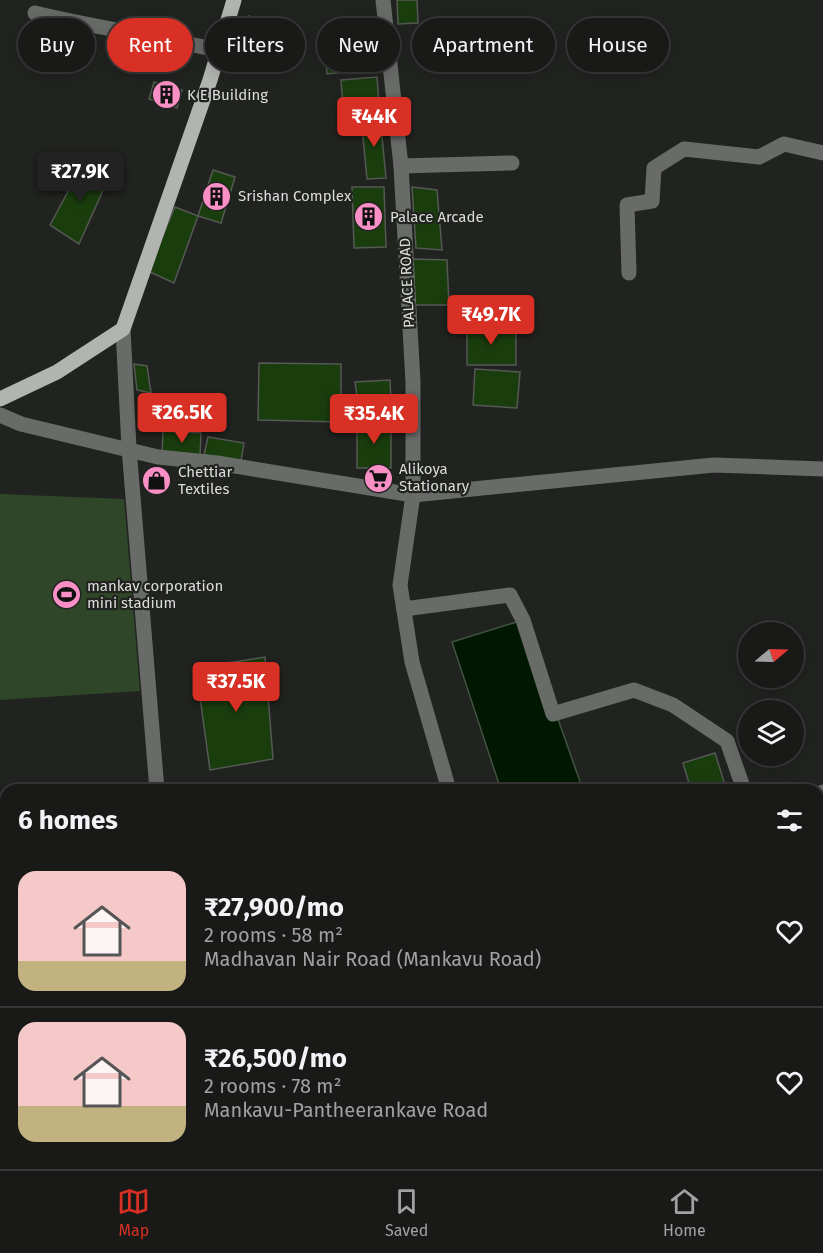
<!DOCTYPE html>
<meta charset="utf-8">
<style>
body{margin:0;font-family:"Fira Sans",sans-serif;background:#262725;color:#f1f3f6;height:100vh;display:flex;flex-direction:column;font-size:22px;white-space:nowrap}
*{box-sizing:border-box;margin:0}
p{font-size:20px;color:#9fa1a2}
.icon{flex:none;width:33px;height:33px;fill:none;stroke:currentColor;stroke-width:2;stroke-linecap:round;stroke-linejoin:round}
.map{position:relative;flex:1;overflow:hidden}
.panel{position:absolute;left:0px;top:784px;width:824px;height:386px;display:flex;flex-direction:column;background:#191a18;border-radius:18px 18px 0 0;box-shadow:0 3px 15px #0003,0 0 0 2px #373837}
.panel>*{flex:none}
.hud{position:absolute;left:18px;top:18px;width:788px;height:54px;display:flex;gap:12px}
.needle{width:39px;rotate:71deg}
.fabs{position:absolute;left:738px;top:622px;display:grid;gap:12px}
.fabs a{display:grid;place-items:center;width:66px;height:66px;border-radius:50%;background:#191a18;box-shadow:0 3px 15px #0003,0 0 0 2px #373837;font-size:30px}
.price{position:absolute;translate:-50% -51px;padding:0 14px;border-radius:6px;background:#d93025;color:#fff;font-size:20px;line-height:39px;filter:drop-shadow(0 2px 3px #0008)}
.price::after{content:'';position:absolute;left:50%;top:36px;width:18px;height:14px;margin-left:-9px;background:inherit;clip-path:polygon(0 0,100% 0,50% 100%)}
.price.active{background:#222;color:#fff}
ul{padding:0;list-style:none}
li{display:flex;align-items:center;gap:18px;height:150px;padding:0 18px}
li+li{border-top:2px solid #373837}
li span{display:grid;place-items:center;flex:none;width:168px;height:120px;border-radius:18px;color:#555}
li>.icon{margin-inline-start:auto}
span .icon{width:72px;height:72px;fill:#fffc;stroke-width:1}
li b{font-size:26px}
h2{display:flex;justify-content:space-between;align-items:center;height:72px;padding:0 18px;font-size:26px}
.pill{padding:0 21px;border-radius:27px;background:#191a18;box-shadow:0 3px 15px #0003,0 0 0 2px #373837;font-size:21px;line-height:54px}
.pill.active{background:#d93025;color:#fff}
.dock{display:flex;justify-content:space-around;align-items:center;height:84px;border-top:2px solid #373837;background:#191a18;font-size:16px;color:#9fa1a2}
.dock a{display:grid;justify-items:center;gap:3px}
.dock .active{color:#d93025}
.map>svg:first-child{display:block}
</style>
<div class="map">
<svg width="823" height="1169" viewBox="0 0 823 1169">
<rect width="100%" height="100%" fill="#212320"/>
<!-- green -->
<polygon fill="#2f4728" points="0,494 124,499 140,691 0,700"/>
<!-- water -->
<g fill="#011800" stroke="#425342" stroke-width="1.5">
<polygon points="523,620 583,790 501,790 452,642"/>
<polygon points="0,838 6,853 6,936 0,938"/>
</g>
<!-- building -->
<g fill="#1a3d0e" stroke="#555854" stroke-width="1.5">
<polygon points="397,0 417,0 418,23 398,24"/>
<polygon points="249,16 267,23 253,62 235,55"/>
<polygon points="360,36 364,70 327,74 324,39"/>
<polygon points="377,77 379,105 343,108 341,80"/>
<polygon points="154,82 182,90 177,108 149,99"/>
<polygon points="380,116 386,178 367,179 361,117"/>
<polygon points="84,162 109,177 79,244 50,225"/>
<polygon points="213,170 235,177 221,223 198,216"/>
<polygon points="352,187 384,187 386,247 354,248"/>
<polygon points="412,187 437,190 442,250 416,248"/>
<polygon points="175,207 198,216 174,283 148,271"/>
<polygon points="413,259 447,260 449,305 415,305"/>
<rect x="467" y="326" width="49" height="39"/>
<polygon points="259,363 341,364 341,422 258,420"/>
<polygon points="134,364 147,366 151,393 137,390"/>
<polygon points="475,369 520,372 517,408 473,405"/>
<polygon points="390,380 391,401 358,404 355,382"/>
<rect x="357" y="423" width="34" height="45"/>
<polygon points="163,431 201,433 200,456 162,454"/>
<polygon points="208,437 244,443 241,461 204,455"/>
<polygon points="265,657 273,759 210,770 196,668"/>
<polygon points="715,753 725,785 714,790 691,790 683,763"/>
<polygon points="294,785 295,790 247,790"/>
</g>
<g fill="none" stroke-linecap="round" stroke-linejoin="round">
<!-- minor -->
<g stroke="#696b69" stroke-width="15">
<polyline points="383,0 401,166 413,382 413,495 400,585 412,662 449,790"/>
<path d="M35,13c61,15 123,23 185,38"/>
<polyline points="401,166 512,163"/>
<polyline points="629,273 627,205 652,201 654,168 684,149 759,157 784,144 823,153"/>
<polyline points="123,329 129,448 157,790"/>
<polyline points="0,415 21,424 158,457 217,463 413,495 714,465 823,469"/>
<polyline points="404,609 510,595 523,620 553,714 634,690 673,705 727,741 744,790"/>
<polyline points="818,794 823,792"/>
<polyline points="818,995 823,1012"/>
<polyline points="0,1141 6,1140"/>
<polyline points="203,1164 204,1169"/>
<polyline points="611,1164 612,1169"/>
</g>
<!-- major -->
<polyline stroke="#b1b4b0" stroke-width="15" points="0,399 57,372 123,329 210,80 234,0"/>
</g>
<!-- icons -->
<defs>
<symbol id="building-disc" viewBox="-11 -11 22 22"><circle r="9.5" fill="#fa8fc6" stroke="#212320"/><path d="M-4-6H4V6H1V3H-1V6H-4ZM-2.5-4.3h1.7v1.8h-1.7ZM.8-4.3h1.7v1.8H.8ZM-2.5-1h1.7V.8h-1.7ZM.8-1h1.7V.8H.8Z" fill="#111"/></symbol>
<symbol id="supermarket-disc" viewBox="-11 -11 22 22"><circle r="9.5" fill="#fa8fc6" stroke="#212320"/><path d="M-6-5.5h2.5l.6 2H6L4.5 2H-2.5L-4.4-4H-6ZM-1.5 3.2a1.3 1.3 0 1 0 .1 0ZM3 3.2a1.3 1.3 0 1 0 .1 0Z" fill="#111"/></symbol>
<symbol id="shop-disc" viewBox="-11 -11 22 22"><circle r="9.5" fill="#fa8fc6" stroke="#212320"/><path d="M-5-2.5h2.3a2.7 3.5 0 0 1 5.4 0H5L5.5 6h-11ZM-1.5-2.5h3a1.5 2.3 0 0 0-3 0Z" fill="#111"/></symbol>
<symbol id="stadium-disc" viewBox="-11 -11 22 22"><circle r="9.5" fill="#fa8fc6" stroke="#212320"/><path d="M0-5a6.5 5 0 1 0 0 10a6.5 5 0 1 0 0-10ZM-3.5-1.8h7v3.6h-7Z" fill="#111"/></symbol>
</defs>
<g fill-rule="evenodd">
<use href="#building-disc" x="150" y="78" width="33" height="33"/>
<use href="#building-disc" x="200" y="180" width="33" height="33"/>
<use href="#building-disc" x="352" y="200" width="33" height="33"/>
<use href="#supermarket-disc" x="362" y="462" width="33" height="33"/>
<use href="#shop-disc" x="140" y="464" width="33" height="33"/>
<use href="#stadium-disc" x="50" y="578" width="33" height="33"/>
</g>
<g text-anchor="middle" stroke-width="4.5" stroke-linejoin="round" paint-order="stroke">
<!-- poi labels -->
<g font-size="15" fill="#dbdddb" stroke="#212320" text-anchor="start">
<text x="187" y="100">K E Building</text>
<text x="238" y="201">Srishan Complex</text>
<text x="390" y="222">Palace Arcade</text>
<text x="399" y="474">Alikoya<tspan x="399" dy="17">Stationary</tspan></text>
<text x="178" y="477">Chettiar<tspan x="178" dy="17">Textiles</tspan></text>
<text x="87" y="591">mankav corporation<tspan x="87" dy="17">mini stadium</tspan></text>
</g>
<!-- street labels -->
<g font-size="15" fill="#dbdddb" stroke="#212320">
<text transform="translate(407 283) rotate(-93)" y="5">PALACE ROAD</text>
</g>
</g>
</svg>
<div class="fabs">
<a><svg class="needle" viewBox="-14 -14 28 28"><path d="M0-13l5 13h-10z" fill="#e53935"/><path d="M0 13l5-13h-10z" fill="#9fa1a2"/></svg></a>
<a><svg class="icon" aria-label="layers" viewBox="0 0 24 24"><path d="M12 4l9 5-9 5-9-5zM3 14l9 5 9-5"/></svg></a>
</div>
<b class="price" style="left:374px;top:148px">₹44K</b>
<b class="price active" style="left:80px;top:203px">₹27.9K</b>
<b class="price" style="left:491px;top:346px">₹49.7K</b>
<b class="price" style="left:182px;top:444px">₹26.5K</b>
<b class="price" style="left:374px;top:445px">₹35.4K</b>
<b class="price" style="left:236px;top:713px">₹37.5K</b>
<div class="hud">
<a class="pill">Buy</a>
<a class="pill active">Rent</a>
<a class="pill">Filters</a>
<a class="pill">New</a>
<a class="pill">Apartment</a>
<a class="pill">House</a>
</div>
<section class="panel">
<h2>6 homes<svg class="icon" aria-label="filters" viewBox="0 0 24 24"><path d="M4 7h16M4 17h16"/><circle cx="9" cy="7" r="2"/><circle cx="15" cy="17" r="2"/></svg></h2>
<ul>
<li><span style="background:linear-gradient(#f6c9c9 75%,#c2b280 0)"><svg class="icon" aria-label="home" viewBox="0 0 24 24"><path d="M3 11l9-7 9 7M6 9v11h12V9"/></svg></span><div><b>₹27,900/mo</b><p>2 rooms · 58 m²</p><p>Madhavan Nair Road (Mankavu Road)</p></div><svg class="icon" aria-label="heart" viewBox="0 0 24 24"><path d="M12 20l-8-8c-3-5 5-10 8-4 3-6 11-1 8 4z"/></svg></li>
<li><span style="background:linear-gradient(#f6c9c9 70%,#c2b280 0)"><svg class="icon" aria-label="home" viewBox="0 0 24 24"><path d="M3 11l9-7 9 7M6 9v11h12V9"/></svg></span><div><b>₹26,500/mo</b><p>2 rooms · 78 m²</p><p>Mankavu-Pantheerankave Road</p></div><svg class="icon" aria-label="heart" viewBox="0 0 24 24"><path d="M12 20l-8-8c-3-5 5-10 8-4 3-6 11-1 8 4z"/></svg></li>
</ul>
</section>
</div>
<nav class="dock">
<a class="active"><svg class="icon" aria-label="map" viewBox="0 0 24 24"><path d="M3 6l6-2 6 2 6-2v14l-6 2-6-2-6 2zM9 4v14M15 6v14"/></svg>Map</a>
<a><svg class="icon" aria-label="saved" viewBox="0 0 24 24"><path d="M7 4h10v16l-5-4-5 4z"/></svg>Saved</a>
<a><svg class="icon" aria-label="home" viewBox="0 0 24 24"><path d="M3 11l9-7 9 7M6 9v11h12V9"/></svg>Home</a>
</nav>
